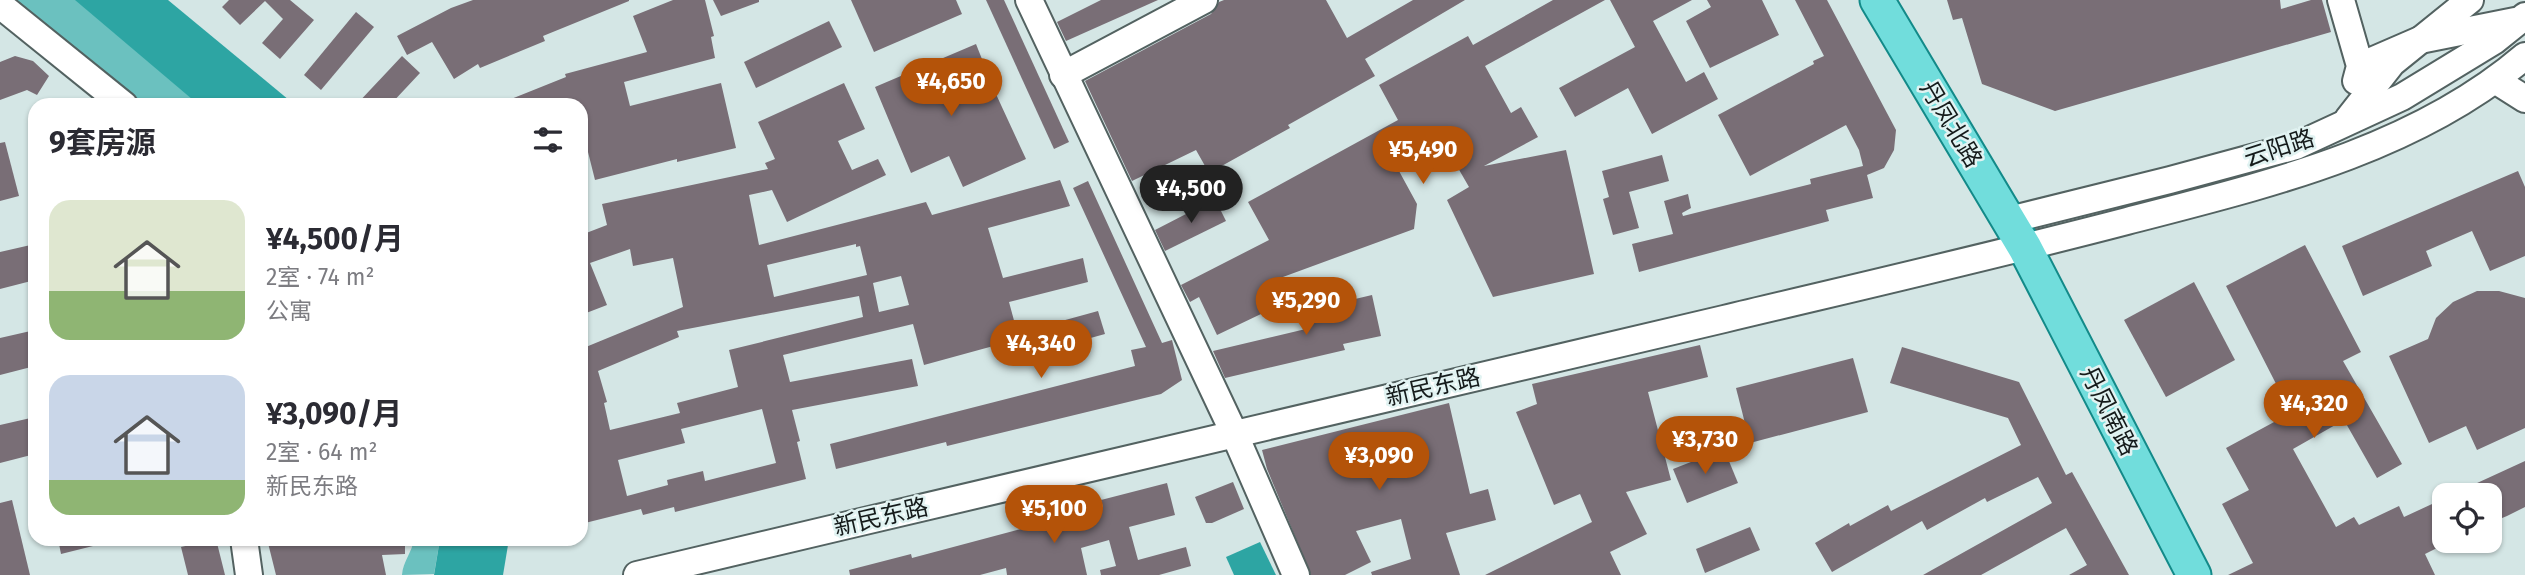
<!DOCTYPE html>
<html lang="zh">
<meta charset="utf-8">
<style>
body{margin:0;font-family:"Fira Sans","Noto Sans SC",sans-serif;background:#f7f7f7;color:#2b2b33;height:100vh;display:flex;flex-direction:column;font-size:26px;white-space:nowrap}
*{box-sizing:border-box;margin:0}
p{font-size:23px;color:#7c7c81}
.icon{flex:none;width:38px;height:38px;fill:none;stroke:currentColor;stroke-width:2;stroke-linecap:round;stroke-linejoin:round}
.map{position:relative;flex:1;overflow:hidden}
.drawer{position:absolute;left:28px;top:98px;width:560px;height:448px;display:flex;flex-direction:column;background:#fff;border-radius:21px;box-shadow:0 2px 5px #0004}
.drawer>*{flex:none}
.fabs{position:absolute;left:2432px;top:483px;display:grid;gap:14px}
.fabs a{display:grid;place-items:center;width:70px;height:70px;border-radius:14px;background:#fff;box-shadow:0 2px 5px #0004;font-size:35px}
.price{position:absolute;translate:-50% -60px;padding:0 16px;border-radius:24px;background:#b45309;color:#fff;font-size:23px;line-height:46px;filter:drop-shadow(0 2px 4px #0008)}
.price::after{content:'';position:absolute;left:50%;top:42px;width:21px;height:16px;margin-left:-10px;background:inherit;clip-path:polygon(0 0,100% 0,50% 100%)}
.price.selected{background:#222;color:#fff}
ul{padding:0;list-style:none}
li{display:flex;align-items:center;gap:21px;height:175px;padding:0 21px}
li span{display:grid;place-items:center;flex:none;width:196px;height:140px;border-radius:21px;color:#555}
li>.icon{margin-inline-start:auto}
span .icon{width:84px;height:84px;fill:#fffc;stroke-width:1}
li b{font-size:30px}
h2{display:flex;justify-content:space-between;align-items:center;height:84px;padding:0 21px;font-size:30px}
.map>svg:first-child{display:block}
</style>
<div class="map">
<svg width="2525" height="575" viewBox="0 0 2525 575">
<rect width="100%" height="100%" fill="#d4e6e5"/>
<!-- green -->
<g fill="#6bc1bf">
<polygon points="1,0 77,0 201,105 131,105"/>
<path d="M414,539h26l-6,35 -32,1c1,-14 10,-22 12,-36z"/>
</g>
<!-- water -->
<g fill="#2da5a3">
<polygon points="75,0 168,0 295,105 199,105"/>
<polygon points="440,539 509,539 503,575 434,575"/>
<polygon points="1260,542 1276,575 1234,575 1226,557"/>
</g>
<!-- building -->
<g fill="#796e76" fill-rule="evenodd">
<polygon points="229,0 290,0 314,20 280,59 262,43 283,19 265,1 240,25 222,7"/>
<polygon points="473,0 629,0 629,1 543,36 545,41 480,68 478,64 454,79 432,42 407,55 397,36 451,8"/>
<polygon points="673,0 705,0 714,36 711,37 715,58 624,82 630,106 721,83 736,148 677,162 677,159 595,180 585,140 581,141 581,105 496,105 566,77 565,74 647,52 633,16"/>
<polygon points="713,0 759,0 759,2 721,16"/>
<polygon points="851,0 956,0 962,14 874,52"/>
<polygon points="986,0 1004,0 1069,142 1054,149"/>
<polygon points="1101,0 1158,0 1066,41 1057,22"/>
<polygon points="1224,0 1326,0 1347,38 1413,0 1465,0 1365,59 1375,76 1288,125 1290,128 1209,173 1196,150 1132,181 1085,81 1211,14 1219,2"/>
<polygon points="1553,0 1605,0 1485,66 1511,113 1521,107 1538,137 1484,166 1566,150 1594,274 1493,297 1447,200 1469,187 1439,135 1393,160 1417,204 1414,229 1269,282 1280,305 1217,335 1199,297 1190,302 1181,285 1269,240 1248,202 1398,120 1379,85 1468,36 1473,45"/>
<polygon points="1610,0 1692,0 1653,21 1686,82 1704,72 1718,99 1652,134 1628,88 1575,117 1559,88 1635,47"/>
<polygon points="1707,0 1762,0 1779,35 1710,68 1686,21 1711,7"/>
<polygon points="1795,0 1827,0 1896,130 1894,150 1884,168 1867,175 1873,198 1826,210 1829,221 1639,272 1632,244 1673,234 1664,201 1688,194 1691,208 1682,213 1683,216 1811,184 1810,179 1863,166 1859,150 1846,125 1750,176 1718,115 1814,64 1813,61 1824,56"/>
<polygon points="1947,0 2280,0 2281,9 2311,0 2322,0 2331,32 2055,111 1982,84 1962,18 1953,20"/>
<polygon points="356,12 374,27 321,90 304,75"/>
<polygon points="829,21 842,47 756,88 744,62"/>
<polygon points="976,44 995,92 1026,159 963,187 949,156 911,173 875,87"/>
<polygon points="15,56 33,61 49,76 37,95 27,90 0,100 0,62"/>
<polygon points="402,56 420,73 390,105 356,105"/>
<path d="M844,83l21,46 -27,12 14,29 26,-11 8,16 -99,47 -15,-32 -23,5 10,50 167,-43 6,13 128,-35 10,26 -82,22 15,50 80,-20 5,24 -79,20 10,37 -95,26 -11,-41 -130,31 7,27 122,-23 6,27 -126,24 8,31 -3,1 9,37 -131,33 -1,-5 -31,8 -2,-6 -60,15v-175l102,-42 -10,-49 -40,8 -3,-17 -40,14 17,42 -26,10v-80l26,-10 -5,-21 166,-35 -3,-6 10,-4 -17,-37zM856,244v3l4,-1 7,29 -93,22 -7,-32zM901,276l8,29 -30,7 -6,-29zM859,296l4,21 -134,33 9,37 -61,16 3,10 -70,17 -6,-27 3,-1 -9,-31 81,-34 -2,-6zM762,409l14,54 -71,18 -2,-10 -36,9 1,5 -41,11 -9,-36 67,-17 -4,-14z"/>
<polygon points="5,142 19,196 0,201 0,143"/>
<polygon points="1662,155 1669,181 1629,192 1639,228 1613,235 1603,199 1609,197 1602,171"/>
<polygon points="2518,171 2525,187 2525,256 2490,271 2472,231 2426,251 2432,266 2363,296 2342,246"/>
<polygon points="1088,181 1162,343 1172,340 1182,380 1161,394 947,446 946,442 836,469 830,444 1135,366 1131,350 1146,347 1073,188"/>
<polygon points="1215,199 1226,221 1165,251 1155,230"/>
<polygon points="35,244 35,280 0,289 0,252"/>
<polygon points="2305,245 2361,352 2343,361 2402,464 2377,478 2344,420 2293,449 2336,527 2354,517 2359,525 2399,506 2404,517 2445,498 2445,544 2425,554 2435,575 2228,575 2253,563 2222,504 2249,490 2226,448 2291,413 2226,286"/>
<polygon points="2194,282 2235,360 2166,397 2124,320"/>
<polygon points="2477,291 2499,291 2525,298 2525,428 2477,450 2466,426 2429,443 2389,356 2428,339 2436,318 2453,302"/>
<polygon points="1372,295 1381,336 1343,344 1345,350 1225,378 1213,351 1310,328 1304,304 1332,297 1334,304"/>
<polygon points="1098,311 1105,334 1036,353 1029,330"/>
<polygon points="35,330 35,366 0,375 0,338"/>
<polygon points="1700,345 1708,377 1648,392 1671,480 1626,492 1647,534 1610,552 1621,575 1485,575 1592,522 1580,494 1554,505 1516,412 1537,404 1532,384"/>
<polygon points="1902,347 2019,382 2066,475 2072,472 2129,575 2069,575 2087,565 2066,528 1981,575 1923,575 2052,503 2038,477 1987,502 1985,498 1927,530 1922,521 1832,572 1815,543 1849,523 1850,526 1888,505 1891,511 2021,445 2008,418 1890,383"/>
<polygon points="1853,358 1868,412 1750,443 1736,388"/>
<polygon points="1449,403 1470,494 1488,489 1496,520 1446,533 1460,575 1372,575 1371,572 1411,559 1401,519 1356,531 1371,562 1345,575 1311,575 1267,469 1262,450"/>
<polygon points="35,417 35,454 0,463 0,425"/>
<polygon points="1724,449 1738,483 1687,503 1673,469"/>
<polygon points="2525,461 2525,507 2507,516 2490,523 2490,495 2451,495"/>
<polygon points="1233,482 1244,509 1212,523 1206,523 1195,497"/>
<polygon points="1167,483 1175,515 1129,527 1138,560 1186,547 1191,566 1159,575 1101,575 1100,570 1116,566 1109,540 1081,548 1087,575 1007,575 1006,568 980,575 850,575 849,570 911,554 912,558 1103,507 1101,500"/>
<polygon points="12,500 30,575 0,575 0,503"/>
<polygon points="1750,527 1760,550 1705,573 1696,549"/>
<polygon points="58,539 100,539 101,544 61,554"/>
<polygon points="216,539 225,575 188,575 181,547"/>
<polygon points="267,539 293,539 294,544 405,539 405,554 382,555 386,575 276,575"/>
</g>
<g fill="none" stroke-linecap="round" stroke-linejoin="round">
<defs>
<g id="minor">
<polyline points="1029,0 1234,433 1296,575"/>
<polyline points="2341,0 2360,66 2356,81"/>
<polyline points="0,5 124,105"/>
<polyline points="2360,66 2420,40 2515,21"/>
<polyline points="1063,75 1204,0"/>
<polyline points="2495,80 2525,99"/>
<polyline points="2348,119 2392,63 2470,0"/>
<polyline points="2009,220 2170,180 2296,146 2402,97 2494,41 2525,16"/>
<polyline points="244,539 249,575"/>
<path d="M637,575c362,-86 724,-171 1087,-256 134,-32 269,-63 403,-98 138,-36 287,-70 398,-165"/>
</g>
<polyline id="major" points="1877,0 2025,248 2194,575"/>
</defs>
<!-- minor casing -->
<use href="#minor" stroke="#536261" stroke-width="30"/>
<!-- major casing -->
<use href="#major" stroke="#138a89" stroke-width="37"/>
<!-- minor -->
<use href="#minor" stroke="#fff" stroke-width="26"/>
<!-- major -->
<use href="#major" stroke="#71dddc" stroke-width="33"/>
</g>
<g text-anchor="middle" stroke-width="5" stroke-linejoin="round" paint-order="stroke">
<!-- street labels -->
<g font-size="24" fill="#151b1b" stroke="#e1f3f2">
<text transform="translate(1951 124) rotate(59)" y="8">丹凤北路</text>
<text transform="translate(2279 148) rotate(-18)" y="8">云阳路</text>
<text transform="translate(1433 387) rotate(-13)" y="8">新民东路</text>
<text transform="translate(2109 411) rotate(63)" y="8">丹凤南路</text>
<text transform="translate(881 517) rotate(-13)" y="8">新民东路</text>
</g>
</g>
</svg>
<div class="fabs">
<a><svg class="icon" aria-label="locate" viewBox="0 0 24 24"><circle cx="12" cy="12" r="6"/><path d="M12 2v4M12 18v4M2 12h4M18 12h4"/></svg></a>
</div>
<b class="price" style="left:951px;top:118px">¥4,650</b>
<b class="price" style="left:1423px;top:186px">¥5,490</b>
<b class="price selected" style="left:1191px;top:225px">¥4,500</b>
<b class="price" style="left:1306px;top:337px">¥5,290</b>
<b class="price" style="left:1041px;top:380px">¥4,340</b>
<b class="price" style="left:2314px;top:440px">¥4,320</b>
<b class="price" style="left:1705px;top:476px">¥3,730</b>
<b class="price" style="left:1379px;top:492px">¥3,090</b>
<b class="price" style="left:1054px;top:545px">¥5,100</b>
<section class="drawer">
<h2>9套房源<svg class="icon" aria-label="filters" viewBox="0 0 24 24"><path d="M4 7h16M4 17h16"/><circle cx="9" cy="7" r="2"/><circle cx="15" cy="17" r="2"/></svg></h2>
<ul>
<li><span style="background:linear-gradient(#dfe7d0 65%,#8fb573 0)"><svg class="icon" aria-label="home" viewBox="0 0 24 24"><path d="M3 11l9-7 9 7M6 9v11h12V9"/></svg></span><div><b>¥4,500/月</b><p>2室 · 74 m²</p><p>公寓</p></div></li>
<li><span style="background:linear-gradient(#c9d6e8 75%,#8fb573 0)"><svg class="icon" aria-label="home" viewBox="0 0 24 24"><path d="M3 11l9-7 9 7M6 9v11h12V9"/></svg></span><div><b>¥3,090/月</b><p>2室 · 64 m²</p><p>新民东路</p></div></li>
</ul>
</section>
</div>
